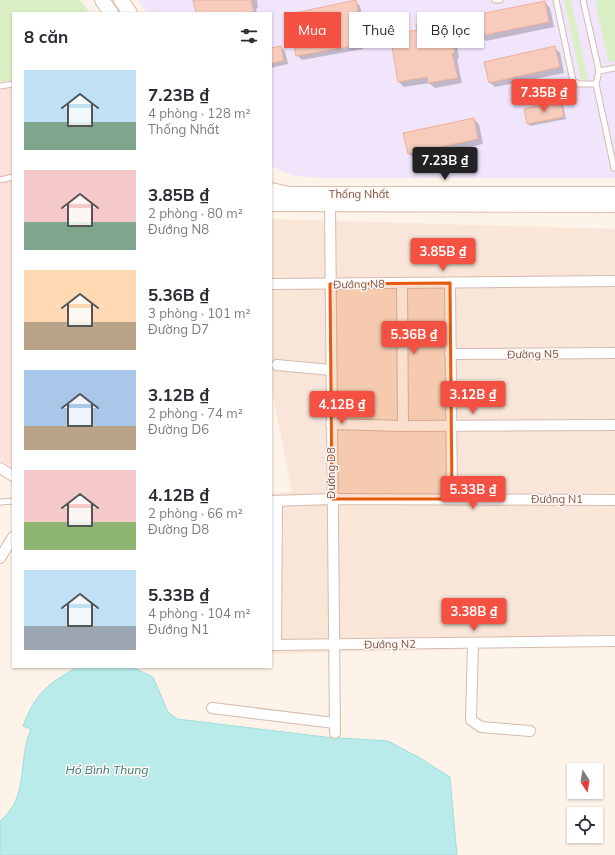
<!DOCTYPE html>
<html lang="vi">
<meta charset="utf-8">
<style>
body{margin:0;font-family:Mulish,sans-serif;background:#f2f2f3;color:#2b2b33;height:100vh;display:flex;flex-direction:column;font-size:15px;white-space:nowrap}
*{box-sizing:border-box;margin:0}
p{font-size:13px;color:#7c7c81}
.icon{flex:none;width:22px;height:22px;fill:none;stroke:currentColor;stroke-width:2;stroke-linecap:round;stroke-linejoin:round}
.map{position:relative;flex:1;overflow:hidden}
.drawer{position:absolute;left:12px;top:12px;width:260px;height:656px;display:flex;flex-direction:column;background:#fff;border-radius:0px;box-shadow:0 1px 3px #0004}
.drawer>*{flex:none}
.guide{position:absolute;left:284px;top:12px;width:271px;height:36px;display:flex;gap:8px}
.needle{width:26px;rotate:168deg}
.buttons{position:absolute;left:567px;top:763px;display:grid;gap:8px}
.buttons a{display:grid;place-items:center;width:36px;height:36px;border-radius:0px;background:#fff;box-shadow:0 1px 3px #0004;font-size:20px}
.price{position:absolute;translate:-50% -34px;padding:0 9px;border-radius:4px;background:#f45142;color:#fff;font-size:13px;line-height:26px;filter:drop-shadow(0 1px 2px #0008)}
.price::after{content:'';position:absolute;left:50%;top:24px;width:12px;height:9px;margin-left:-6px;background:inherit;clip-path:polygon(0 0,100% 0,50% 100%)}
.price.current{background:#222;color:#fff}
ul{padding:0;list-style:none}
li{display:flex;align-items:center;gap:12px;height:100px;padding:0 12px}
li span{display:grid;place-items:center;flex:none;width:112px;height:80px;border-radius:0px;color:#555}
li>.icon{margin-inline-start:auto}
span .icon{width:48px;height:48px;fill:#fffc;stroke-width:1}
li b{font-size:17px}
h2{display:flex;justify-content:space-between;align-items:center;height:48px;padding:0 12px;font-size:17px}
.chip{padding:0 14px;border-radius:0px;background:#fff;box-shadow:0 1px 3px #0004;font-size:14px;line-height:36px}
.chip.current{background:#f45142;color:#fff}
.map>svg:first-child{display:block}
</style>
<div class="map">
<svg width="615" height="855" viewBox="0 0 615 855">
<rect width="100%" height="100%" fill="#fef3e8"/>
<!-- residential -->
<polygon fill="#f9e6d9" points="271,219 615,229 615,645 271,654 271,493 292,492 271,386"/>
<!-- commercial -->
<polygon fill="#ffe1dc" points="13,82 13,468 0,460 0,84"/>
<!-- education -->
<polygon fill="#f0e5fb" points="138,0 615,0 615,178 320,178 294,176 271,166 271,13 147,13"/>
<!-- green -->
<g fill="#dbefc4">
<polygon points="0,0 80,0 90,13 13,13 13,80 0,82"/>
<polygon points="564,0 571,0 588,79 581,80"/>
<polygon points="597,0 615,0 615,62 608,60 596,6"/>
</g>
<!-- water -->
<path fill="#baebeb" stroke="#9fddde" d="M77,667h55l21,10 15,35 9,7 148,18 63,4 32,17 30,19 7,78h-457v-34c30,-25 17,-60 31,-92l-8,-3c13,-34 24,-41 54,-59z"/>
<!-- shadow -->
<g fill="#0003">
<polygon points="194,0 257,0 258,8 256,9 257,13 197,13"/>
<polygon points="355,1 360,6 364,25 359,26 363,49 302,60 297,55 294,39 290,35"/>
<polygon points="545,2 550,8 554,27 486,41 480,35"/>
<polygon points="446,19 451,25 454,43 457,46 459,58 457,59 462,83 435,88 429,83 404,87 399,82 391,35 418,31"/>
<polygon points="281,47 285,51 288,64 271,68 271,49"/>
<polygon points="555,48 560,53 564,73 495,87 489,82"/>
<polygon points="561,103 563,105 566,119 530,126 527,123"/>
<polygon points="474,119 479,124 483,144 414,159 409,153"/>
</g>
<!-- building -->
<g fill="#f7ccbd" stroke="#ebaf9b">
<polygon points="193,0 251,0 254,13 196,13"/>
<polygon points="356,0 360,20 355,22 359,45 296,56 292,35 289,36 285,15"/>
<polygon points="545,1 549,22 479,36 475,15"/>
<polygon points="446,18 450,40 452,40 455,53 452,54 458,78 428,83 427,77 398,82 390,34 417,30 416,24"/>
<polygon points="281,46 284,61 271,63 271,48"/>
<polygon points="555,46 560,67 489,83 484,62"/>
<polygon points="561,101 564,117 527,124 524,109"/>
<polygon points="474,118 478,139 408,154 403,133"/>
</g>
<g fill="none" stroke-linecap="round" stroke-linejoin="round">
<defs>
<g id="lane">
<polyline points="495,0 500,0"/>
<polyline points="556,0 573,81 579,84 596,84"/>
<polyline points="583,0 599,71"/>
<polyline points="599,71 596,84 614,168"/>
<polyline points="599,71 615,68"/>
<polyline points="0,86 13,84"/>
<polyline points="0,180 13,177"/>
<polyline points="0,502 13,501"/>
</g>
<g id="street">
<polyline points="330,205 335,733"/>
<polyline points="402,283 403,426"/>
<polyline points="450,283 452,499"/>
<polyline points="271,284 615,281"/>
<polyline points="450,354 615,353"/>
<polyline points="277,365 331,370"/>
<polyline points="331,424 403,426 615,425"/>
<polyline points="0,468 13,476"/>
<polyline points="271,501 332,499 615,500"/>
<polyline points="0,558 13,537"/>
<polyline points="473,643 471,720 481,727 530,731"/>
<polyline points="271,645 615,641"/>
<polyline points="276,645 277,501"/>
<polyline points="212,708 334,723"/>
</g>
<g id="secondary">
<polyline points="102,0 111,13"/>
<polyline points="121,0 130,13"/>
<polyline points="271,190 289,194 615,194"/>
<polyline points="271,204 615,205"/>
</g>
</defs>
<!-- lane casing -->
<use href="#lane" stroke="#d5bbaf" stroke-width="7"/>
<!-- street casing -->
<use href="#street" stroke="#d5bbaf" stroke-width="12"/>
<!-- secondary casing -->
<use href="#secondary" stroke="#dbbcae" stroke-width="16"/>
<!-- lane -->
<use href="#lane" stroke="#fff" stroke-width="5"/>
<!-- street -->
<use href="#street" stroke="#fff" stroke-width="10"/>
<!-- secondary -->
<use href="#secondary" stroke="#fff" stroke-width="14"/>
</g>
<!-- marked area -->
<path fill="#e8590c" fill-opacity="0.2" stroke="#e8590c" stroke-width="3" stroke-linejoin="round" d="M450,283l2,216h-120l-2,-215z"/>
<g text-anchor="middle" stroke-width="3" stroke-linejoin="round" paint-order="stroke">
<!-- street labels -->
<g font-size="11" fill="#7d5448" stroke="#fff7f1">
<text x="359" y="198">Thống Nhất</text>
<text transform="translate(359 284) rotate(-1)" y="4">Đướng N8</text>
<text transform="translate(533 354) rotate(-1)" y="4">Đường N5</text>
<text transform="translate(331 473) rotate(-90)" y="4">Đường D8</text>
<text x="557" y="503">Đướng N1</text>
<text transform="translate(390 644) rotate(-1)" y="4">Đướng N2</text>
</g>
<!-- water labels -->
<g font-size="12" font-style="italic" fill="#37797b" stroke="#fff7f1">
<text x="107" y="774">Hồ Bình Thung</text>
</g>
</g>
</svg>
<div class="buttons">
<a><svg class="needle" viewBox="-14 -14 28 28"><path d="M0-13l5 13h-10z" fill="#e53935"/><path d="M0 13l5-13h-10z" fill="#7c7c81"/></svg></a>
<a><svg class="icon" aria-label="locate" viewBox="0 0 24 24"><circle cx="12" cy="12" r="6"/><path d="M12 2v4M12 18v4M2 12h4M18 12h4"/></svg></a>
</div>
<b class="price" style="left:544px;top:113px">7.35B ₫</b>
<b class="price current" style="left:445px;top:181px">7.23B ₫</b>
<b class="price" style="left:443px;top:272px">3.85B ₫</b>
<b class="price" style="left:414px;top:355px">5.36B ₫</b>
<b class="price" style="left:473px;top:415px">3.12B ₫</b>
<b class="price" style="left:342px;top:425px">4.12B ₫</b>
<b class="price" style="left:473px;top:510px">5.33B ₫</b>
<b class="price" style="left:474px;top:632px">3.38B ₫</b>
<div class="guide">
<a class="chip current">Mua</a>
<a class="chip">Thuê</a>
<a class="chip">Bộ lọc</a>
</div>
<section class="drawer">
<h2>8 căn<svg class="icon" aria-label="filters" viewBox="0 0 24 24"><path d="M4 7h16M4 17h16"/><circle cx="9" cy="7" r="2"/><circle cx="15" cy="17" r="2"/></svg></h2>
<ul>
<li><span style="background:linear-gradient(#bfe0f5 65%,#7fa58c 0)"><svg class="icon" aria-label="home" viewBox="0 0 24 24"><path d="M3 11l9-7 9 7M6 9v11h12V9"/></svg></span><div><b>7.23B ₫</b><p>4 phòng · 128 m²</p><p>Thống Nhất</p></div></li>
<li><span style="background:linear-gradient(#f6c9c9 65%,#7fa58c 0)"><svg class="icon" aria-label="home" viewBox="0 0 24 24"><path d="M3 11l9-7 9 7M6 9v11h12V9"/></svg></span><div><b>3.85B ₫</b><p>2 phòng · 80 m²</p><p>Đướng N8</p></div></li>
<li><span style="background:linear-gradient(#ffd9b3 65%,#b9a48a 0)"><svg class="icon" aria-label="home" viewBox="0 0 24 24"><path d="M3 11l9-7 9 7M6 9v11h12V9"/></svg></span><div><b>5.36B ₫</b><p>3 phòng · 101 m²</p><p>Đường D7</p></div></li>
<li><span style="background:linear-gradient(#a9c7e8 70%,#b9a48a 0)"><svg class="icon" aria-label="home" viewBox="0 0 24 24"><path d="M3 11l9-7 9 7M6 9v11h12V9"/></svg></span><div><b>3.12B ₫</b><p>2 phòng · 74 m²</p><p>Đường D6</p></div></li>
<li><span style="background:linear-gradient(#f6c9c9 65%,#8fb573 0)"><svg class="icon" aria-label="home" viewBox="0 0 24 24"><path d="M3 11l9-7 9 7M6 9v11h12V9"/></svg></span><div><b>4.12B ₫</b><p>2 phòng · 66 m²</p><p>Đường D8</p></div></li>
<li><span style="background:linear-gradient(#bfe0f5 70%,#9aa5b1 0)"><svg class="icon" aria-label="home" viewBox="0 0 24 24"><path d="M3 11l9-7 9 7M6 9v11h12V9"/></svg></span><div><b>5.33B ₫</b><p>4 phòng · 104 m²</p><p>Đướng N1</p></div></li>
</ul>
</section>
</div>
